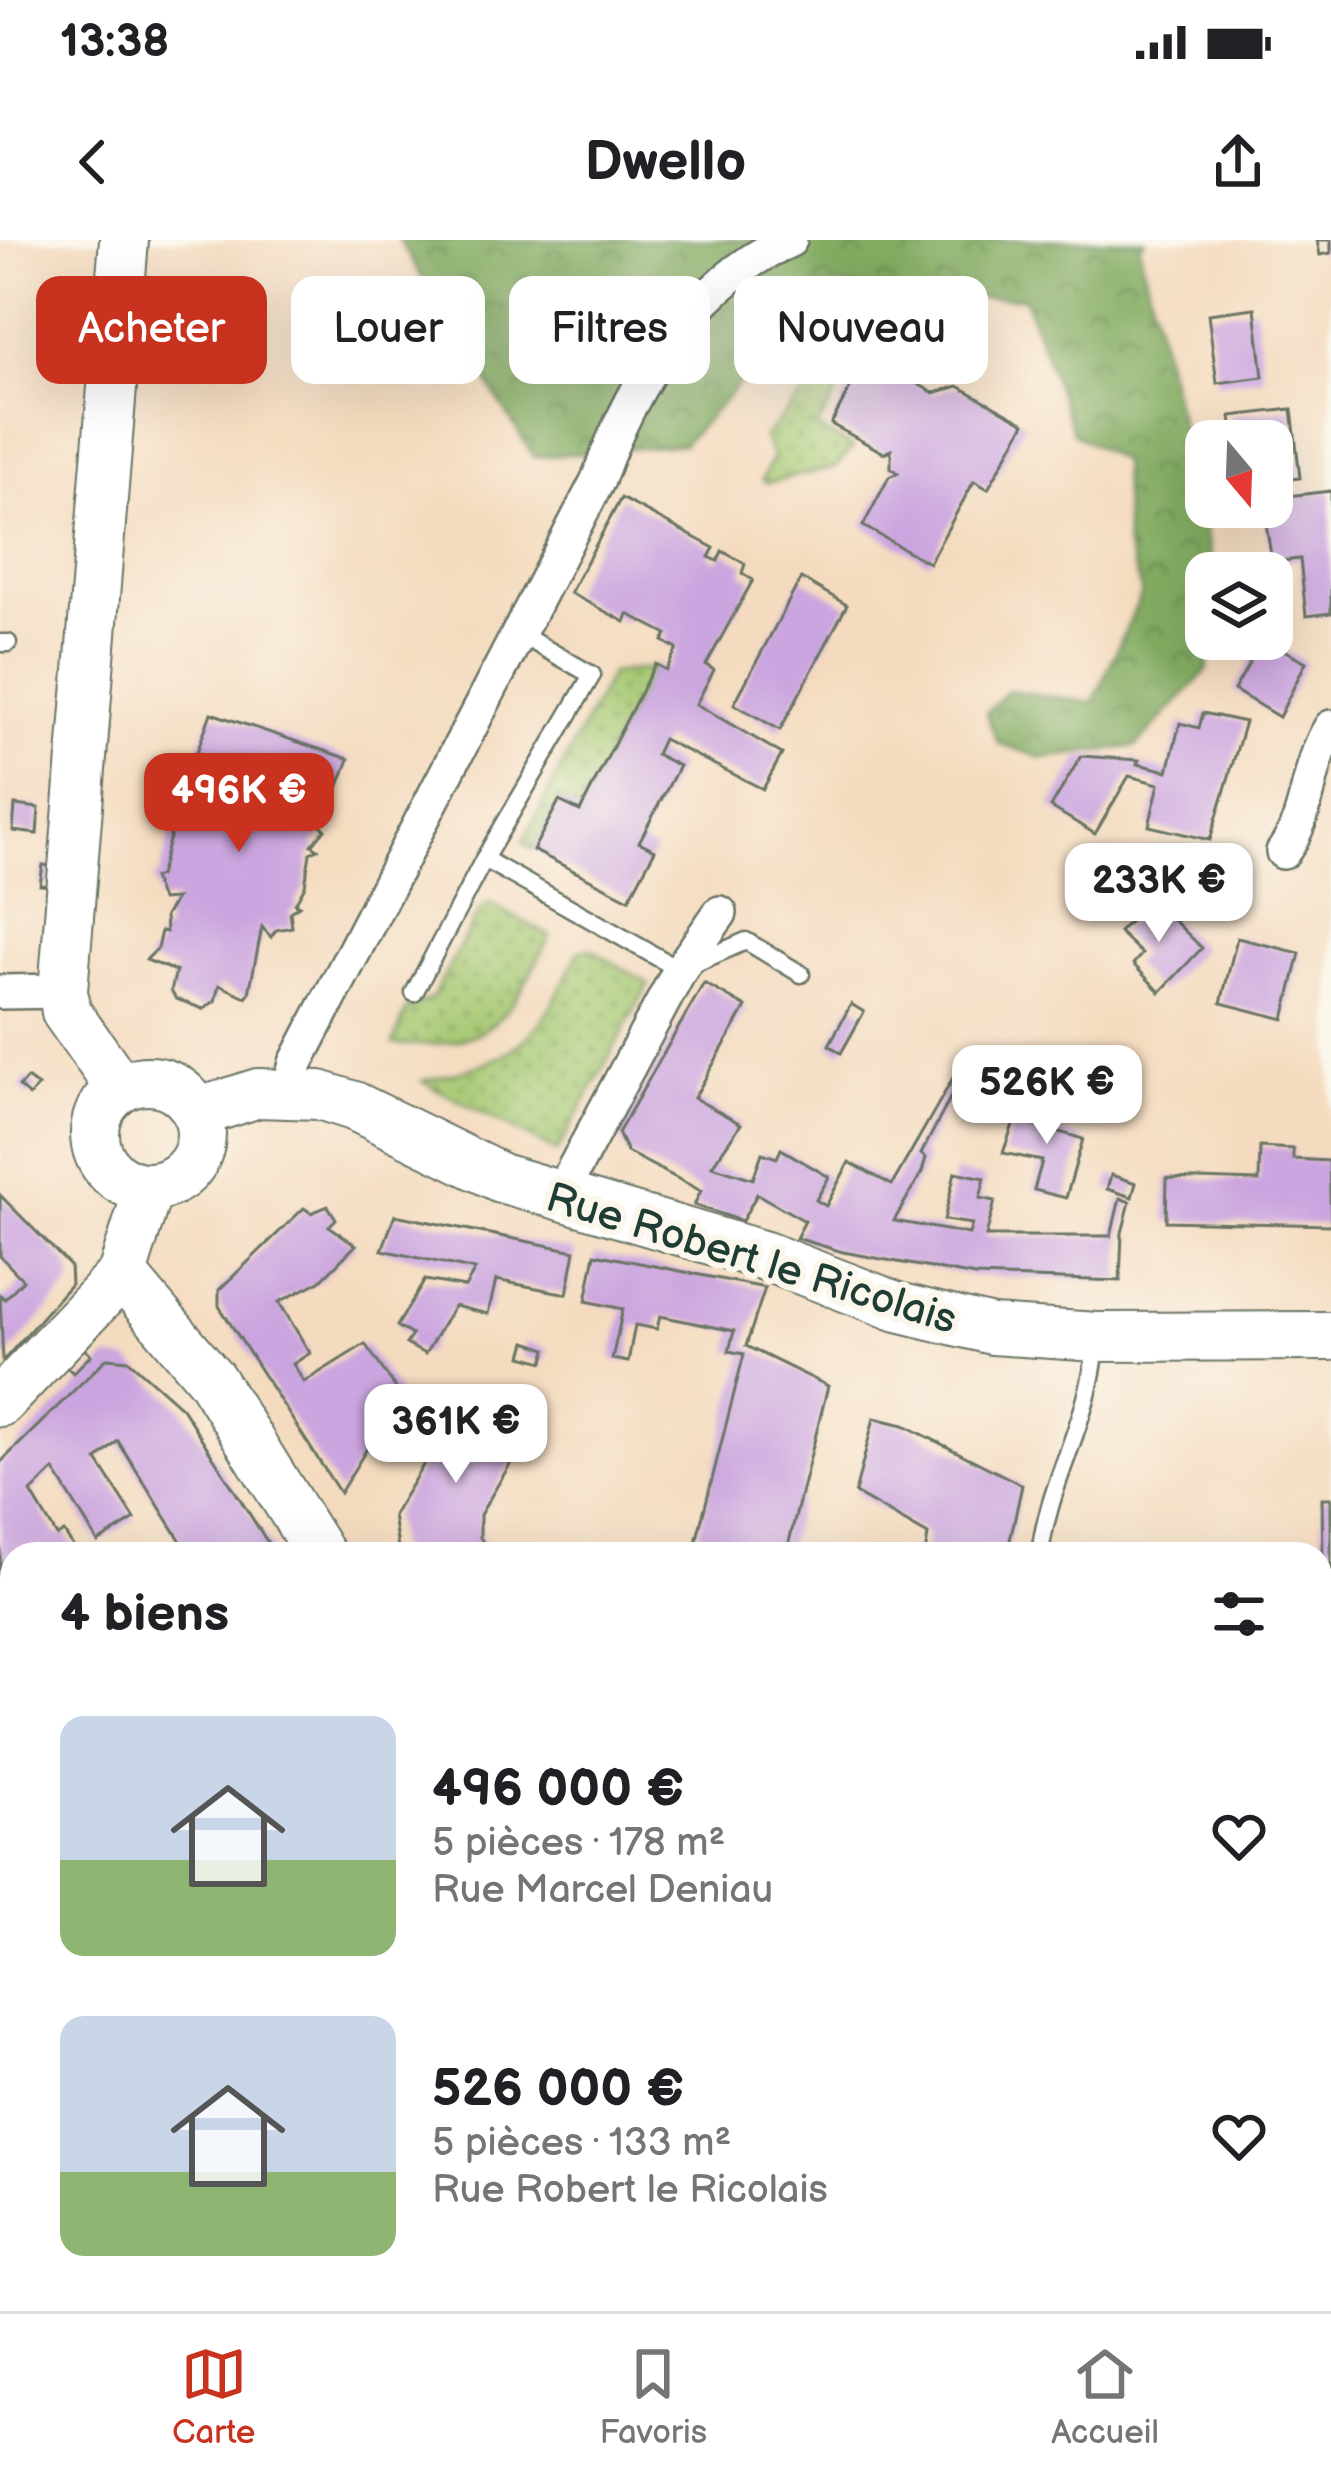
<!DOCTYPE html>
<html lang="fr">
<meta charset="utf-8">
<style>
body{margin:0;font-family:"Balsamiq Sans",sans-serif;background:#f6f6f6;color:#202124;height:100vh;display:flex;flex-direction:column;font-size:45px;white-space:nowrap}
*{box-sizing:border-box;margin:0}
p{font-size:39px;color:#757577}
.icon{flex:none;width:66px;height:66px;fill:none;stroke:currentColor;stroke-width:2;stroke-linecap:round;stroke-linejoin:round}
.map{position:relative;flex:1;overflow:hidden}
.panel{position:absolute;left:0px;top:1302px;width:1332px;height:771px;display:flex;flex-direction:column;background:#fff;border-radius:36px 36px 0 0;box-shadow:0 12px 48px #0002}
.panel>*{flex:none}
.banner{position:absolute;left:36px;top:36px;width:1260px;height:108px;display:flex;gap:24px}
.needle{width:78px;rotate:161deg}
.controls{position:absolute;left:1185px;top:180px;display:grid;gap:24px}
.controls a{display:grid;place-items:center;width:108px;height:108px;border-radius:24px;background:#fff;box-shadow:0 12px 48px #0002;font-size:60px}
.price{position:absolute;translate:-50% -102px;padding:0 27px;border-radius:24px;background:#fff;color:#222;font-size:39px;line-height:78px;filter:drop-shadow(0 3px 6px #0008)}
.price::after{content:'';position:absolute;left:50%;top:72px;width:36px;height:27px;margin-left:-18px;background:inherit;clip-path:polygon(0 0,100% 0,50% 100%)}
.price.selected{background:#c8321e;color:#fff}
ul{padding:0;list-style:none}
li{display:flex;align-items:center;gap:36px;height:300px;padding:0 60px}
li span{display:grid;place-items:center;flex:none;width:336px;height:240px;border-radius:24px;color:#555}
li>.icon{margin-inline-start:auto}
span .icon{width:144px;height:144px;fill:#fffc;stroke-width:1}
li b{font-size:51px}
h2{display:flex;justify-content:space-between;align-items:center;height:144px;padding:0 60px;font-size:51px}
.pill{padding:0 42px;border-radius:24px;background:#fff;box-shadow:0 12px 48px #0002;font-size:42px;line-height:108px}
.pill.selected{background:#c8321e;color:#fff}
.status{display:flex;justify-content:space-between;align-items:center;height:84px;padding:0 60px;background:#fff;direction:ltr}
.status svg{height:33px;fill:currentColor}
header{display:flex;justify-content:space-between;align-items:center;height:156px;padding:0 60px;background:#fff;font-size:54px;font-weight:800}
.menu{display:flex;justify-content:space-around;align-items:center;height:168px;border-top:3px solid #e0e0e0;background:#fff;font-size:33px;color:#757577}
.menu a{display:grid;justify-items:center;gap:6px}
.menu .selected{color:#c8321e}
.map>svg:first-child{display:block}
</style>
<div class="status"><b>13:38</b><svg viewBox="0 0 49 12"><path d="M0 12V9h3v3zM5 12V6h3v6zM10 12V3h3v9zM15 12V0h3v12zM26 1h20v11H26zM47 4h2v5h-2z"/></svg></div>
<header><svg class="icon" aria-label="back" viewBox="0 0 24 24"><path d="M15 5l-7 7 7 7"/></svg>Dwello<svg class="icon" aria-label="share" viewBox="0 0 24 24"><path d="M12 15V3M7 8l5-5 5 5M5 13v7h14v-7"/></svg></header>
<div class="map">
<svg width="1331" height="2071" viewBox="0 0 1331 2071">
<defs>
<pattern id="grass-dots" width="8" height="8" patternUnits="userSpaceOnUse" patternTransform="scale(3)"><rect width="8" height="8" fill="#a4c770"/><path d="M2 2h.1M6 6h.1" fill="none" stroke="#85a35d" stroke-width="1.8" stroke-linecap="round"/></pattern>
<pattern id="forest-crowns" width="20" height="18" patternUnits="userSpaceOnUse" patternTransform="scale(3)"><rect width="20" height="18" fill="#83ac62"/><path d="M2 6a3 3 0 1 1 6 0M12 15a3 3 0 1 1 6 0" fill="none" stroke="#6b8d52"/></pattern>
</defs>
<rect width="100%" height="100%" fill="#fbf7ec"/>
<filter id="ink" filterUnits="userSpaceOnUse"><feTurbulence type="fractalNoise" baseFrequency=".00833" numOctaves="2"/><feDisplacementMap in="SourceGraphic" scale="24" xChannelSelector="R" yChannelSelector="G"/><feConvolveMatrix kernelMatrix="1 2 1 2 8 2 1 2 1" color-interpolation-filters="sRGB"/></filter>
<filter id="wash" filterUnits="userSpaceOnUse"><feTurbulence type="fractalNoise" baseFrequency=".004" numOctaves="4" result="noise"/><feDisplacementMap in="SourceGraphic" scale="48" xChannelSelector="R" yChannelSelector="G"/><feGaussianBlur stdDeviation="2.7" result="paint"/><feColorMatrix in="noise" values="0 0 0 0 0 0 0 0 0 0 0 0 0 0 0 0 0 1.4 0 .05"/><feComposite in="paint" operator="in"/></filter>
<g filter="url(#wash)">
<rect width="100%" height="100%" fill="#f4dbbf"/>
<!-- built -->
<polygon fill="#ded5f5" points="1320,1984 1331,2008 1331,2071 991,2071 980,2061 1320,2061"/>
<!-- grass -->
<g fill="url(#grass-dots)" stroke="#628252" stroke-width="3">
<polygon points="855,100 862,111 817,188 853,207 836,227 768,243 762,240 773,217 764,197"/>
<polygon points="654,428 580,571 559,561 533,610 523,602 611,433"/>
<path d="M489,663l61,33c-41,81 -57,115 -157,108l14,-35 25,-11 47,-86z"/>
<path d="M589,708l60,36 -92,168 -135,-71c100,-23 113,-37 157,-130z"/>
</g>
<!-- forest -->
<polygon fill="url(#forest-crowns)" stroke="#51744b" stroke-width="3" points="399,0 1145,0 1139,6 1212,322 1212,333 1206,333 1208,429 1136,506 1042,518 998,503 986,473 1008,450 1093,463 1142,353 1126,304 1121,221 1073,193 1024,57 948,58 833,45 683,204 534,217"/>
<g id="blocks">
<!-- building -->
<g fill="#cba5df">
<polygon points="1317,0 1331,0 1331,13 1320,15"/>
<polygon points="1255,68 1263,137 1217,143 1208,74"/>
<polygon points="867,116 934,153 958,146 1025,183 988,249 974,241 929,323 863,286 889,237 898,233 891,228 891,210 884,213 831,184"/>
<polygon points="1292,169 1300,238 1272,241 1272,201 1234,201 1231,176"/>
<polygon points="1331,251 1331,373 1306,376 1300,319 1272,322 1265,276 1290,274 1287,256"/>
<polygon points="621,258 714,308 709,317 718,321 722,311 745,324 742,333 753,340 706,425 714,430 696,464 782,514 763,549 663,499 656,514 679,526 639,602 655,610 629,659 533,610 559,561 580,571 655,424 666,430 677,409 663,401 667,394 628,374 625,382 570,353"/>
<polygon points="801,338 847,365 780,490 734,464"/>
<polygon points="1263,399 1306,422 1279,477 1234,450"/>
<polygon points="211,473 349,519 337,551 327,549 317,566 329,576 319,583 325,589 312,605 318,609 310,613 305,646 295,664 299,666 290,672 292,687 276,690 271,697 262,687 249,753 246,757 219,745 215,761 203,769 176,759 171,751 176,731 146,720 157,709 161,691 166,692 165,676 176,659 161,660 153,638 159,636 178,569 188,563 193,549 187,547 196,539 191,532 204,529 203,515 197,512"/>
<polygon points="1203,473 1245,482 1210,600 1149,586 1159,544 1129,536 1095,594 1051,567 1081,516 1139,520 1137,524 1168,531 1180,483 1199,488"/>
<polygon points="15,565 39,568 37,594 13,591"/>
<polygon points="43,625 52,626 50,646 40,645"/>
<polygon points="1152,659 1202,708 1160,752 1133,724 1142,714 1119,692"/>
<polygon points="1237,698 1300,713 1284,779 1221,763"/>
<polygon points="704,743 746,767 694,858 741,884 712,926 753,939 762,913 777,918 781,909 829,937 816,960 826,966 849,922 892,945 969,810 974,813 921,914 926,918 922,932 894,981 969,994 972,984 944,980 955,932 985,938 980,958 995,961 986,996 1111,996 1120,958 1130,962 1122,993 1120,1041 975,1036 843,1012 796,998 805,981 757,954 742,981 694,965 701,951 627,912 618,893"/>
<polygon points="851,764 864,772 841,813 829,805"/>
<polygon points="27,838 38,846 29,856 19,847"/>
<polygon points="1047,849 1061,854 1058,862 1063,864 1056,891 1083,899 1066,958 1034,950 1042,921 1003,913 1015,879 1036,886"/>
<polygon points="1260,907 1293,909 1293,919 1329,921 1331,985 1166,981 1167,938 1259,941"/>
<polygon points="1111,935 1136,943 1132,957 1107,949"/>
<polygon points="0,955 70,1026 71,1044 3,1121 0,1055 5,1059 23,1040 0,1016"/>
<polygon points="328,966 336,979 329,986 356,1005 320,1041 279,1062 310,1113 293,1124 304,1142 365,1104 400,1154 340,1253 219,1066 219,1050 304,968 311,973"/>
<polygon points="395,975 575,1011 567,1054 496,1040 488,1074 454,1066 425,1114 406,1104 412,1095 397,1086 425,1040 465,1047 475,1030 382,1010"/>
<polygon points="595,1014 765,1048 746,1106 828,1146 786,1314 693,1314 744,1114 729,1111 734,1091 660,1076 657,1089 635,1085 628,1122 612,1119 623,1069 586,1061"/>
<polygon points="526,1102 547,1109 544,1122 522,1116"/>
<polygon points="82,1107 91,1115 73,1133 65,1125"/>
<polygon points="107,1118 128,1120 182,1168 275,1314 189,1314 118,1201 97,1220 135,1279 98,1302 54,1230 31,1252 57,1296 64,1292 78,1314 12,1314 12,1358 0,1339 0,1223"/>
<polygon points="463,1159 526,1197 480,1275 480,1297 490,1314 399,1314 393,1275"/>
<polygon points="874,1178 904,1185 1022,1245 1007,1314 925,1314 928,1295 855,1253"/>
<polygon points="1322,1258 1331,1258 1331,1389 1324,1389"/>
<polygon points="12,1383 12,1466 0,1447 0,1391"/>
<polygon points="1320,2053 1328,2071 1013,2071 1002,2061 1320,2061"/>
<polygon points="179,2061 255,2061 261,2071 161,2071"/>
<polygon points="313,2061 442,2061 424,2071 319,2071"/>
<polygon points="655,2061 832,2061 843,2071 658,2071"/>
</g>
</g>
</g>
<g filter="url(#ink)">
<use href="#blocks" fill-opacity="0" stroke="#6a7465" stroke-width="3"/>
<g fill="none" stroke-linecap="round" stroke-linejoin="round">
<defs>
<g id="lane">
<polyline points="0,403 8,403"/>
<polyline points="484,619 680,730 746,701 801,734"/>
<polyline points="414,753 484,619 592,435 518,393"/>
<path d="M1040,1314c9,-75 53,-139 56,-216"/>
<polyline points="0,1466 12,1485"/>
</g>
<g id="street">
<path d="M1283,612c28,-38 23,-86 48,-125"/>
<polyline points="0,752 63,751"/>
<path d="M289,850l7,-27 302,-583c33,-95 97,-199 192,-240"/>
<polyline points="559,957 680,730 720,673"/>
<polyline points="608,2071 608,2061"/>
</g>
<g id="secondary">
<circle cx="148" cy="894" r="53"/>
<polyline points="120,848 66,772 63,751 124,0"/>
<polyline points="197,873 258,853 319,855 354,866 501,938 765,1016 898,1067 992,1090 1097,1097 1331,1096"/>
<polyline points="122,1034 211,1139 320,1314"/>
<polyline points="0,1162 122,1034 149,947"/>
<polyline points="899,2061 910,2071"/>
</g>
</defs>
<!-- lane casing -->
<use href="#lane" stroke="#6a7465" stroke-width="21"/>
<!-- street casing -->
<use href="#street" stroke="#6a7465" stroke-width="38"/>
<!-- secondary casing -->
<use href="#secondary" stroke="#6a7465" stroke-width="52"/>
<!-- lane -->
<use href="#lane" stroke="#fff" stroke-width="16"/>
<!-- street -->
<use href="#street" stroke="#fff" stroke-width="33"/>
<!-- secondary -->
<use href="#secondary" stroke="#fff" stroke-width="48"/>
</g>
</g>
<g text-anchor="middle" stroke-width="12" stroke-linejoin="round" paint-order="stroke">
<!-- street labels -->
<g font-size="42" fill="#1f3d34" stroke="#fbf7ec">
<text transform="translate(752 1017) rotate(17)" y="15">Rue Robert le Ricolais</text>
</g>
</g>
</svg>
<div class="controls">
<a><svg class="needle" viewBox="-14 -14 28 28"><path d="M0-13l5 13h-10z" fill="#e53935"/><path d="M0 13l5-13h-10z" fill="#757577"/></svg></a>
<a><svg class="icon" aria-label="layers" viewBox="0 0 24 24"><path d="M12 4l9 5-9 5-9-5zM3 14l9 5 9-5"/></svg></a>
</div>
<b class="price selected" style="left:239px;top:615px">496K €</b>
<b class="price" style="left:1159px;top:705px">233K €</b>
<b class="price" style="left:1047px;top:907px">526K €</b>
<b class="price" style="left:456px;top:1246px">361K €</b>
<div class="banner">
<a class="pill selected">Acheter</a>
<a class="pill">Louer</a>
<a class="pill">Filtres</a>
<a class="pill">Nouveau</a>
</div>
<section class="panel">
<h2>4 biens<svg class="icon" aria-label="filters" viewBox="0 0 24 24"><path d="M4 7h16M4 17h16"/><circle cx="9" cy="7" r="2"/><circle cx="15" cy="17" r="2"/></svg></h2>
<ul>
<li><span style="background:linear-gradient(#c9d6e8 60%,#8fb573 0)"><svg class="icon" aria-label="home" viewBox="0 0 24 24"><path d="M3 11l9-7 9 7M6 9v11h12V9"/></svg></span><div><b>496 000 €</b><p>5 pièces · 178 m²</p><p>Rue Marcel Deniau</p></div><svg class="icon" aria-label="heart" viewBox="0 0 24 24"><path d="M12 20l-8-8c-3-5 5-10 8-4 3-6 11-1 8 4z"/></svg></li>
<li><span style="background:linear-gradient(#c9d6e8 65%,#8fb573 0)"><svg class="icon" aria-label="home" viewBox="0 0 24 24"><path d="M3 11l9-7 9 7M6 9v11h12V9"/></svg></span><div><b>526 000 €</b><p>5 pièces · 133 m²</p><p>Rue Robert le Ricolais</p></div><svg class="icon" aria-label="heart" viewBox="0 0 24 24"><path d="M12 20l-8-8c-3-5 5-10 8-4 3-6 11-1 8 4z"/></svg></li>
</ul>
</section>
</div>
<nav class="menu">
<a class="selected"><svg class="icon" aria-label="map" viewBox="0 0 24 24"><path d="M3 6l6-2 6 2 6-2v14l-6 2-6-2-6 2zM9 4v14M15 6v14"/></svg>Carte</a>
<a><svg class="icon" aria-label="saved" viewBox="0 0 24 24"><path d="M7 4h10v16l-5-4-5 4z"/></svg>Favoris</a>
<a><svg class="icon" aria-label="home" viewBox="0 0 24 24"><path d="M3 11l9-7 9 7M6 9v11h12V9"/></svg>Accueil</a>
</nav>
